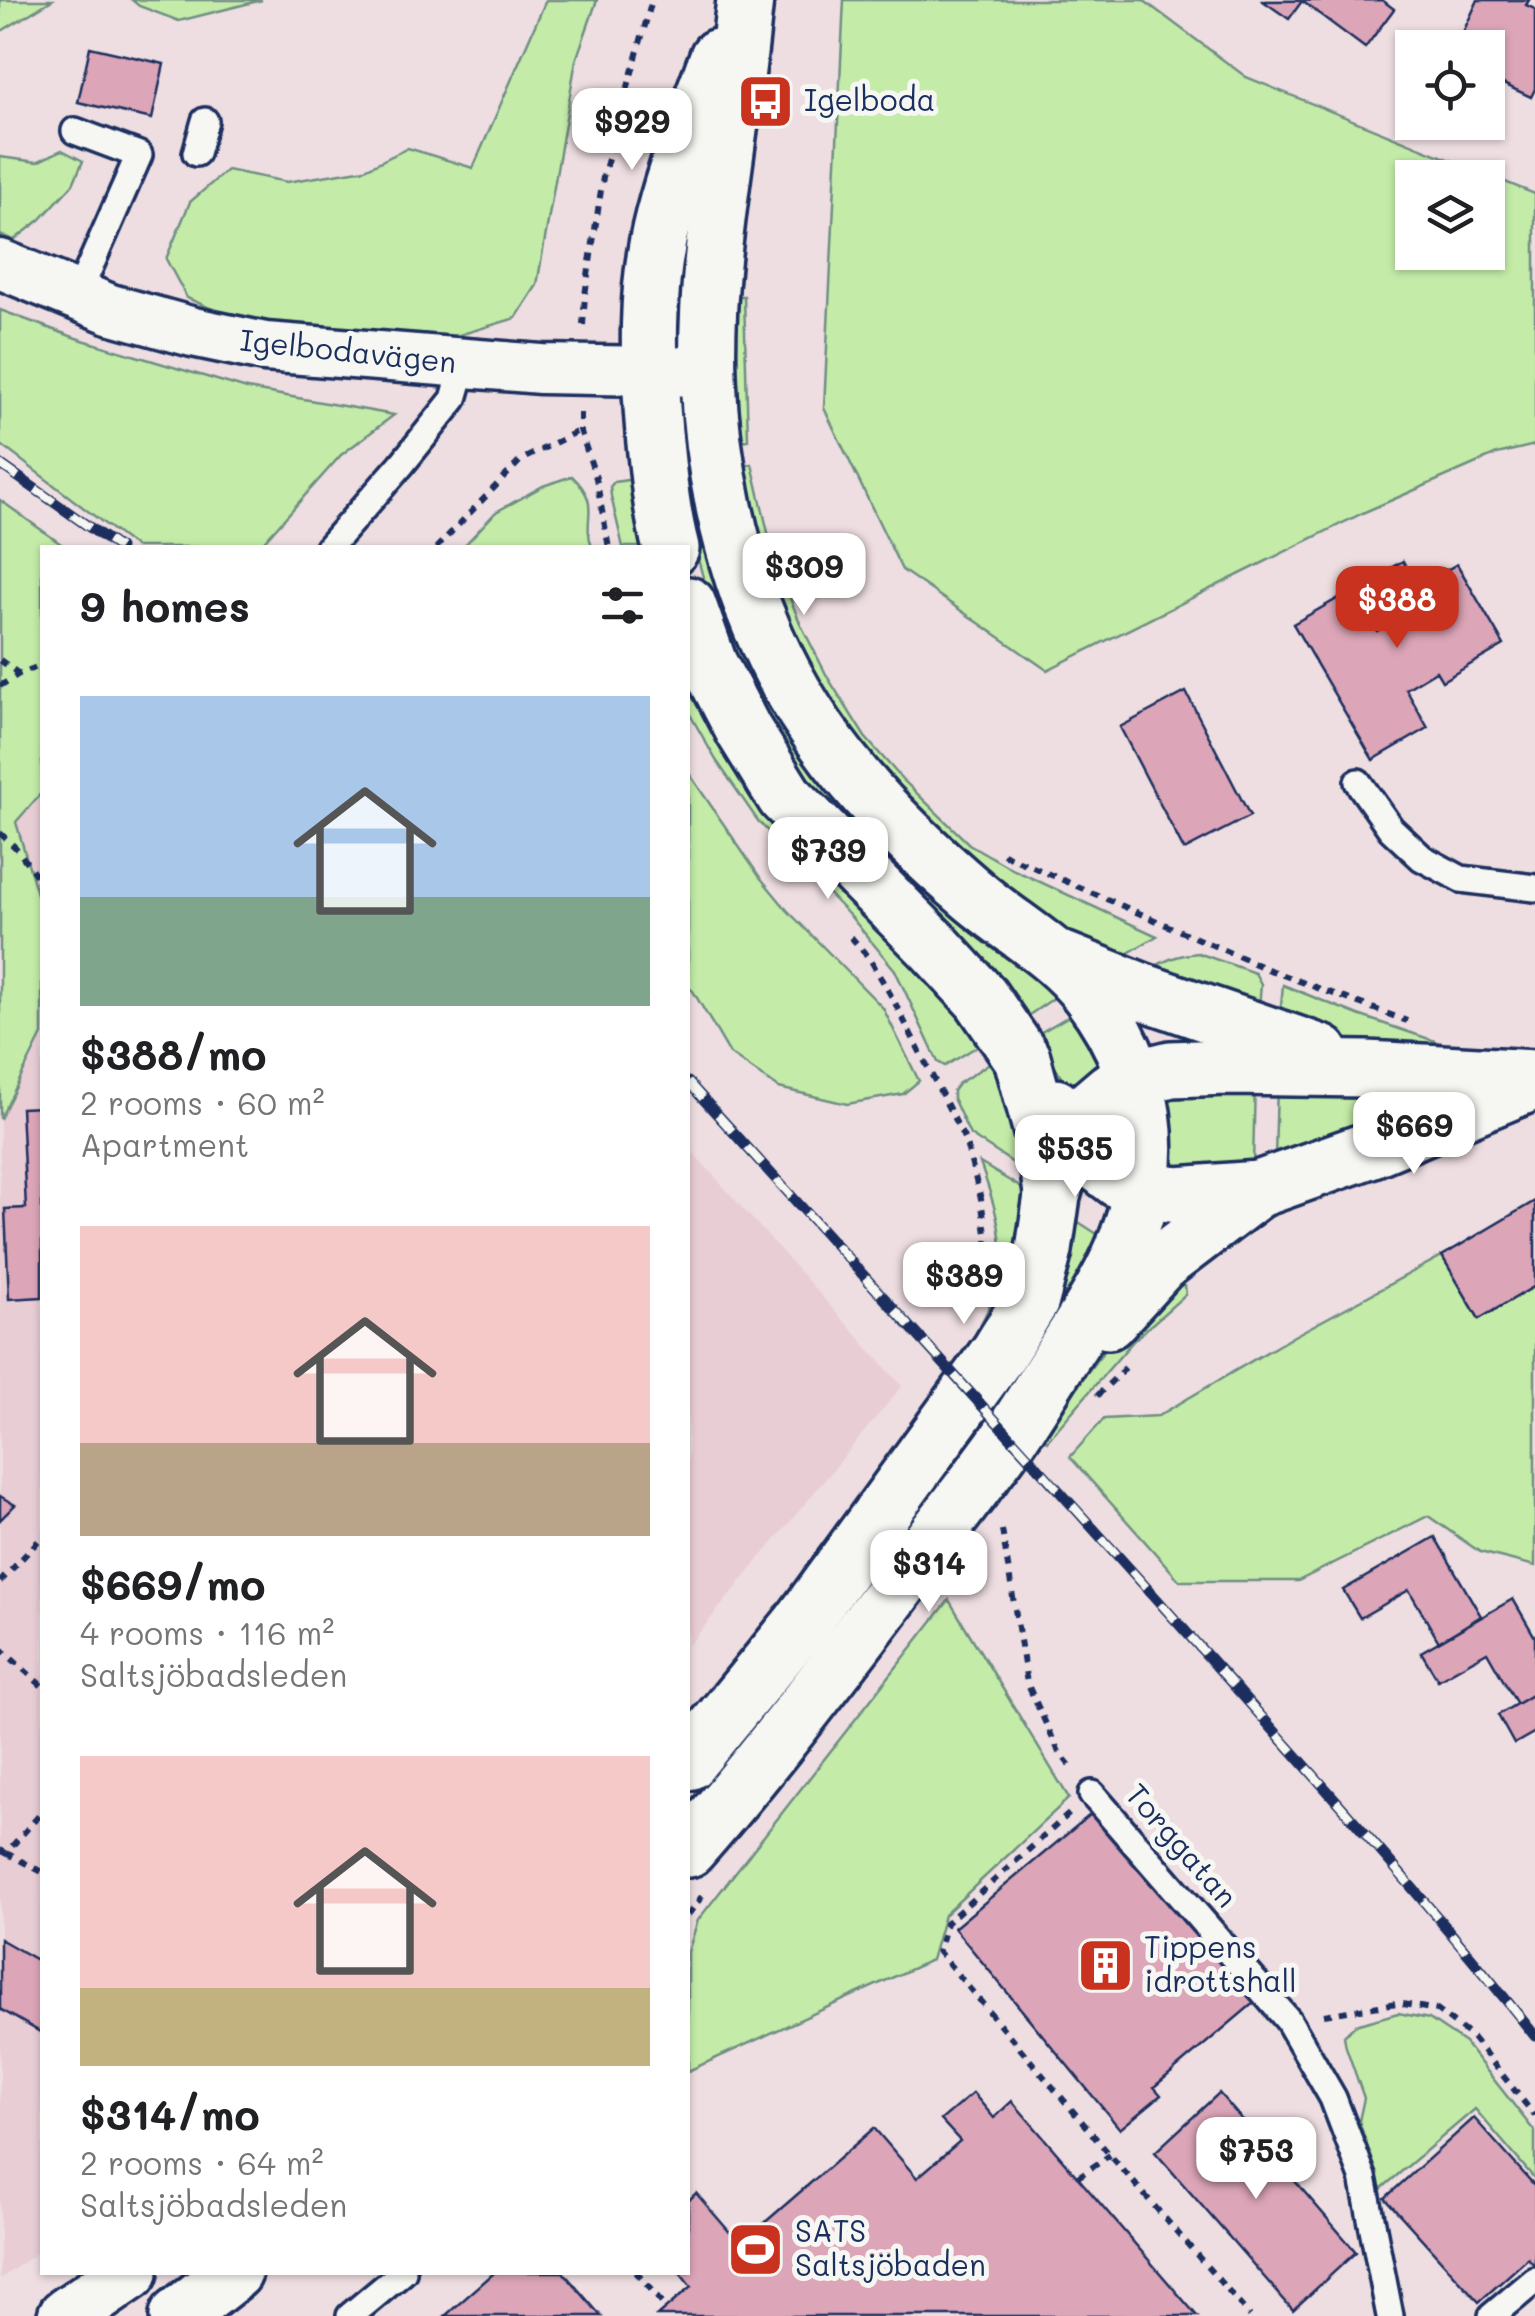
<!DOCTYPE html>
<meta charset="utf-8">
<style>
body{margin:0;font-family:Mali,sans-serif;background:#f2f2f2;color:#202124;height:100vh;display:flex;flex-direction:column;font-size:38px;white-space:nowrap}
*{box-sizing:border-box;margin:0}
p{font-size:32px;color:#757577}
.icon{flex:none;width:55px;height:55px;fill:none;stroke:currentColor;stroke-width:2;stroke-linecap:round;stroke-linejoin:round}
.map{position:relative;flex:1;overflow:hidden}
.drawer{position:absolute;left:40px;top:545px;width:650px;height:1730px;display:flex;flex-direction:column;background:#fff;border-radius:0px;box-shadow:0 2px 8px #0004}
.drawer>*{flex:none}
.controls{position:absolute;left:1395px;top:30px;display:grid;gap:20px}
.controls a{display:grid;place-items:center;width:110px;height:110px;border-radius:0px;background:#fff;box-shadow:0 2px 8px #0004;font-size:50px}
.price{position:absolute;translate:-50% -85px;padding:0 22px;border-radius:20px;background:#fff;color:#222;font-size:32px;line-height:65px;filter:drop-shadow(0 2px 5px #0008)}
.price::after{content:'';position:absolute;left:50%;top:60px;width:30px;height:22px;margin-left:-15px;background:inherit;clip-path:polygon(0 0,100% 0,50% 100%)}
.price.selected{background:#c8321e;color:#fff}
ul{padding:0;list-style:none}
li{display:grid;align-content:center;gap:20px;height:530px;padding:0 40px}
li span{display:grid;place-items:center;height:310px;border-radius:0px;color:#555}
li>.icon{margin-inline-start:auto}
span .icon{width:180px;height:180px;fill:#fffc;stroke-width:1}
li b{font-size:42px}
h2{display:flex;justify-content:space-between;align-items:center;height:120px;padding:0 40px;font-size:42px}
.map>svg:first-child{display:block}
</style>
<div class="map">
<svg width="1535" height="2316" viewBox="0 0 1535 2316">
<rect width="100%" height="100%" fill="#eedee1"/>
<filter id="ink" filterUnits="userSpaceOnUse"><feTurbulence type="fractalNoise" baseFrequency=".01" numOctaves="2"/><feDisplacementMap in="SourceGraphic" scale="20" xChannelSelector="R" yChannelSelector="G"/><feConvolveMatrix kernelMatrix="1 2 1 2 8 2 1 2 1" color-interpolation-filters="sRGB"/></filter>
<g filter="url(#ink)">
<!-- built -->
<g fill="#e9cdd5">
<polygon points="42,792 42,911 16,822"/>
<polygon points="42,1035 42,2249 0,2279 0,1119"/>
<polygon points="688,1147 902,1386 688,1646"/>
</g>
<!-- green -->
<g fill="#c4eca8" stroke="#708e83" stroke-width="2.5" fill-rule="evenodd">
<polygon points="0,0 52,0 0,32"/>
<polygon points="132,0 262,0 179,21 139,6"/>
<polygon points="546,0 597,0 576,60 537,285 516,318 439,341 233,318 187,298 166,259 190,202 227,170 287,182 365,169 408,148 473,168"/>
<path d="M844,0h299l103,77 289,117v251l-38,9 -130,57 -320,159 -145,-100 -78,-162zM1412,178h76v74h-76z"/>
<polygon points="62,150 83,161 73,184 40,220 14,240 0,235 0,157 37,162"/>
<polygon points="732,296 744,296 748,440 736,442"/>
<polygon points="0,310 76,338 247,389 394,415 341,455 259,547 135,547 0,444"/>
<polygon points="752,464 774,558 800,623 828,678 865,737 903,780 969,844 1014,870 1157,936 1118,959 1069,935 1013,898 894,790 822,697 772,590 739,467"/>
<polygon points="694,472 708,532 994,946 1057,996 1026,1017 805,784 773,735 711,606 693,541 678,475"/>
<path d="M572,476c31,30 9,40 20,71h-129l33,-35 47,-26z"/>
<polygon points="635,479 648,547 623,547 611,496 610,487 614,482"/>
<polygon points="0,500 65,547 42,548 42,792 16,822 42,911 42,1035 0,1119"/>
<polygon points="688,669 983,1040 976,1047 945,1066 938,1062 895,970 851,917 758,821 716,760 688,711"/>
<polygon points="688,772 759,876 787,910 883,1008 919,1081 903,1094 847,1104 779,1088 730,1054 693,991 688,987"/>
<path d="M1198,953l57,20 6,11 -3,35 -114,-46c19,-12 32,-18 54,-20z"/>
<polygon points="1283,985 1358,1015 1450,1046 1451,1051 1343,1040 1279,1026"/>
<polygon points="1076,1012 1114,1064 1071,1096 1038,1034"/>
<polygon points="994,1060 1016,1103 1021,1168 970,1135 953,1098 953,1091 958,1084"/>
<polygon points="1255,1080 1253,1165 1158,1176 1152,1092"/>
<polygon points="1277,1083 1445,1098 1275,1160"/>
<path d="M980,1163l45,27 -3,38 -21,84 -38,43c48,-77 47,-108 17,-192z"/>
<polygon points="1074,1219 1111,1243 1006,1398 1002,1393"/>
<polygon points="1442,1256 1479,1319 1535,1286 1535,1566 1480,1552 1428,1516 1298,1581 1180,1581 1070,1457 1104,1419 1158,1416 1294,1336"/>
<polygon points="1172,1277 1185,1286 1186,1294 1134,1340 1047,1441 1040,1434 1106,1348"/>
<polygon points="949,1600 1069,1798 944,1915 931,1960 688,2071 688,1952 698,1920"/>
<polygon points="1398,2013 1429,2019 1465,2043 1535,2132 1535,2179 1475,2109 1381,2189 1359,2121 1364,2098 1346,2047 1344,2036 1355,2025"/>
</g>
<!-- building -->
<g fill="#dca5b8" stroke="#1b2f5e" stroke-width="2.5">
<polygon points="1382,0 1394,9 1365,48 1302,1 1289,19 1263,1"/>
<polygon points="1478,0 1529,0 1526,5 1535,9 1535,89 1531,97 1488,77 1488,48 1468,48 1458,43"/>
<polygon points="90,47 164,64 152,119 78,102"/>
<polygon points="1403,561 1418,587 1457,564 1504,645 1442,681 1436,671 1406,689 1428,728 1373,760 1293,624 1353,590 1377,631 1403,615 1380,574"/>
<polygon points="1186,692 1250,816 1184,850 1120,727"/>
<polygon points="42,1107 42,1297 9,1299 5,1209 26,1208 21,1108"/>
<polygon points="1535,1201 1535,1286 1479,1319 1442,1256"/>
<polygon points="0,1496 15,1505 0,1520"/>
<polygon points="1435,1537 1481,1616 1439,1642 1409,1590 1360,1618 1343,1590"/>
<polygon points="1513,1599 1535,1637 1535,1693 1517,1704 1487,1652 1438,1680 1421,1652"/>
<polygon points="1535,1693 1535,1732 1514,1744 1498,1715"/>
<polygon points="1097,1809 1256,2001 1154,2087 1161,2095 1120,2129 954,1928"/>
<polygon points="0,1939 42,1963 42,2033 0,2009"/>
<polygon points="973,2093 994,2118 1012,2101 1197,2316 657,2316 691,2287 679,2272 688,2272 688,2201 696,2193 740,2244 874,2128 917,2178 960,2141 941,2120"/>
<polygon points="1219,2093 1356,2252 1293,2310 1155,2152"/>
<polygon points="1474,2118 1535,2186 1535,2266 1528,2258 1479,2302 1385,2198"/>
<polygon points="495,2272 563,2272 601,2316 445,2316"/>
</g>
<g fill="none" stroke-linecap="round" stroke-linejoin="round">
<defs>
<g id="lane">
<polyline points="75,131 139,155 77,296"/>
<polyline points="196,153 205,121"/>
<polyline points="328,548 401,465 454,399 464,364"/>
<polyline points="1358,782 1391,829 1422,858 1461,879 1535,888"/>
<polyline points="1092,1794 1288,2020 1333,2098 1363,2177 1390,2316"/>
<polyline points="350,2316 403,2272"/>
<polyline points="1492,2316 1535,2280"/>
</g>
<polyline id="street" points="0,264 110,309 193,332 265,347 541,369 708,372"/>
<g id="secondary">
<path d="M671,548c-10,-38 -13,-77 -17,-115 -6,-70 -9,-146 9,-215 14,-55 35,-108 55,-161"/>
<polyline points="688,605 709,664 744,731 785,797 934,947 981,998 1022,1058 1045,1143 1052,1193"/>
<polyline points="1063,960 1141,991 1321,1053"/>
<polyline points="1055,1107 1089,1157 1119,1180 1141,1190 1177,1195 1259,1189 1369,1150 1528,1084"/>
<polyline points="1108,1321 1160,1264 1257,1190"/>
<polyline points="688,1762 800,1625 999,1352 1031,1300 1044,1250 1052,1196 1062,1160 1074,1134 1091,1107 1111,1090 1135,1078 1171,1069 1228,1067 1366,1069 1535,1078"/>
<path d="M688,1849c81,-92 154,-190 228,-287 30,-41 62,-80 91,-121 19,-26 35,-54 53,-82 35,-54 72,-109 82,-174 10,-71 -9,-135 -53,-192 -32,-41 -76,-64 -115,-97 -89,-76 -160,-150 -208,-258 -36,-81 -55,-174 -58,-262 -3,-83 10,-166 21,-247 7,-43 11,-86 16,-129"/>
<polyline points="66,2316 130,2272"/>
<polyline points="178,2316 234,2272"/>
</g>
</defs>
<!-- lane casing -->
<use href="#lane" stroke="#1b2f5e" stroke-width="32"/>
<!-- street casing -->
<use href="#street" stroke="#1b2f5e" stroke-width="55"/>
<!-- secondary casing -->
<use href="#secondary" stroke="#1b2f5e" stroke-width="62"/>
<!-- path -->
<g stroke="#1b2f5e" stroke-width="6" stroke-dasharray="8 8" stroke-linecap="butt">
<polyline points="583,325 585,295 603,177 652,0"/>
<polyline points="580,413 580,430 596,478 609,548"/>
<polyline points="436,548 521,460 580,430"/>
<polyline points="0,660 19,674"/>
<polyline points="0,686 19,674 42,665"/>
<polyline points="0,833 16,848 42,883"/>
<polyline points="1003,854 1272,971 1407,1021"/>
<polyline points="851,937 870,959 893,999 965,1140 981,1199 990,1261"/>
<polyline points="1097,1396 1127,1366"/>
<polyline points="1002,1530 1027,1683 1059,1752 1073,1769"/>
<polyline points="0,1582 42,1537"/>
<polyline points="0,1648 42,1686"/>
<polyline points="1069,1814 946,1923 938,1951 1110,2155 1250,2316"/>
<polyline points="0,1850 6,1853 42,1812"/>
<polyline points="6,1853 42,1872"/>
<polyline points="688,1915 705,1892"/>
<polyline points="1324,2015 1397,2003 1437,2010 1473,2038 1535,2116"/>
<polyline points="1078,2177 1110,2155"/>
<polyline points="636,2272 666,2308"/>
</g>
<!-- lane -->
<use href="#lane" stroke="#f6f6f2" stroke-width="25"/>
<!-- street -->
<use href="#street" stroke="#f6f6f2" stroke-width="48"/>
<!-- secondary -->
<use href="#secondary" stroke="#f6f6f2" stroke-width="55"/>
<defs>
<g id="rail">
<polyline points="0,464 119,548"/>
<path d="M688,1082c177,196 356,390 532,588 107,120 215,240 315,366"/>
</g>
</defs>
<!-- rail casing -->
<use href="#rail" stroke="#1b2f5e" stroke-width="11"/>
<!-- rail -->
<use href="#rail" stroke="#f6f6f2" stroke-width="8" stroke-dasharray="22" stroke-linecap="butt"/>
</g>
</g>
<!-- icons -->
<defs>
<symbol id="bus-square" viewBox="-11 -11 22 22"><rect x="-9" y="-9" width="18" height="18" rx="4" fill="#c8321e" stroke="#f6f6f2"/><path d="M-5-6H5V4H4V6H2V4H-2V6H-4V4H-5ZM-3.5-4V0h7V-4ZM-3.5 1.2v1.5H-2V1.2ZM2 1.2v1.5H3.5V1.2Z" fill="#fff"/></symbol>
<symbol id="building-square" viewBox="-11 -11 22 22"><rect x="-9" y="-9" width="18" height="18" rx="4" fill="#c8321e" stroke="#f6f6f2"/><path d="M-4-6H4V6H1V3H-1V6H-4ZM-2.5-4.3h1.7v1.8h-1.7ZM.8-4.3h1.7v1.8H.8ZM-2.5-1h1.7V.8h-1.7ZM.8-1h1.7V.8H.8Z" fill="#fff"/></symbol>
<symbol id="stadium-square" viewBox="-11 -11 22 22"><rect x="-9" y="-9" width="18" height="18" rx="4" fill="#c8321e" stroke="#f6f6f2"/><path d="M0-5a6.5 5 0 1 0 0 10a6.5 5 0 1 0 0-10ZM-3.5-1.8h7v3.6h-7Z" fill="#fff"/></symbol>
</defs>
<g fill-rule="evenodd">
<use href="#bus-square" x="734" y="70" width="63" height="63"/>
<use href="#building-square" x="1074" y="1934" width="63" height="63"/>
<use href="#stadium-square" x="724" y="2218" width="63" height="63"/>
</g>
<g text-anchor="middle" stroke-width="10" stroke-linejoin="round" paint-order="stroke">
<!-- poi labels -->
<g font-size="30" fill="#1b2f5e" stroke="#f6f6f2" text-anchor="start">
<text x="804" y="111">Igelboda</text>
<text x="1144" y="1958">Tippens<tspan x="1144" dy="34">idrottshall</tspan></text>
<text x="795" y="2242">SATS<tspan x="795" dy="34">Saltsjöbaden</tspan></text>
</g>
<!-- street labels -->
<g font-size="30" fill="#1b2f5e" stroke="#f6f6f2">
<text transform="translate(348 352) rotate(6)" y="10">Igelbodavägen</text>
<text transform="translate(1181 1846) rotate(49)" y="10">Torggatan</text>
</g>
</g>
</svg>
<div class="controls">
<a><svg class="icon" aria-label="locate" viewBox="0 0 24 24"><circle cx="12" cy="12" r="6"/><path d="M12 2v4M12 18v4M2 12h4M18 12h4"/></svg></a>
<a><svg class="icon" aria-label="layers" viewBox="0 0 24 24"><path d="M12 4l9 5-9 5-9-5zM3 14l9 5 9-5"/></svg></a>
</div>
<b class="price" style="left:632px;top:173px">$929</b>
<b class="price" style="left:804px;top:618px">$309</b>
<b class="price selected" style="left:1397px;top:651px">$388</b>
<b class="price" style="left:828px;top:902px">$739</b>
<b class="price" style="left:1414px;top:1177px">$669</b>
<b class="price" style="left:1075px;top:1200px">$535</b>
<b class="price" style="left:964px;top:1327px">$389</b>
<b class="price" style="left:929px;top:1615px">$314</b>
<b class="price" style="left:1256px;top:2202px">$753</b>
<section class="drawer">
<h2>9 homes<svg class="icon" aria-label="filters" viewBox="0 0 24 24"><path d="M4 7h16M4 17h16"/><circle cx="9" cy="7" r="2"/><circle cx="15" cy="17" r="2"/></svg></h2>
<ul>
<li><span style="background:linear-gradient(#a9c7e8 65%,#7fa58c 0)"><svg class="icon" aria-label="home" viewBox="0 0 24 24"><path d="M3 11l9-7 9 7M6 9v11h12V9"/></svg></span><div><b>$388/mo</b><p>2 rooms · 60 m²</p><p>Apartment</p></div></li>
<li><span style="background:linear-gradient(#f6c9c9 70%,#b9a48a 0)"><svg class="icon" aria-label="home" viewBox="0 0 24 24"><path d="M3 11l9-7 9 7M6 9v11h12V9"/></svg></span><div><b>$669/mo</b><p>4 rooms · 116 m²</p><p>Saltsjöbadsleden</p></div></li>
<li><span style="background:linear-gradient(#f6c9c9 75%,#c2b280 0)"><svg class="icon" aria-label="home" viewBox="0 0 24 24"><path d="M3 11l9-7 9 7M6 9v11h12V9"/></svg></span><div><b>$314/mo</b><p>2 rooms · 64 m²</p><p>Saltsjöbadsleden</p></div></li>
</ul>
</section>
</div>
